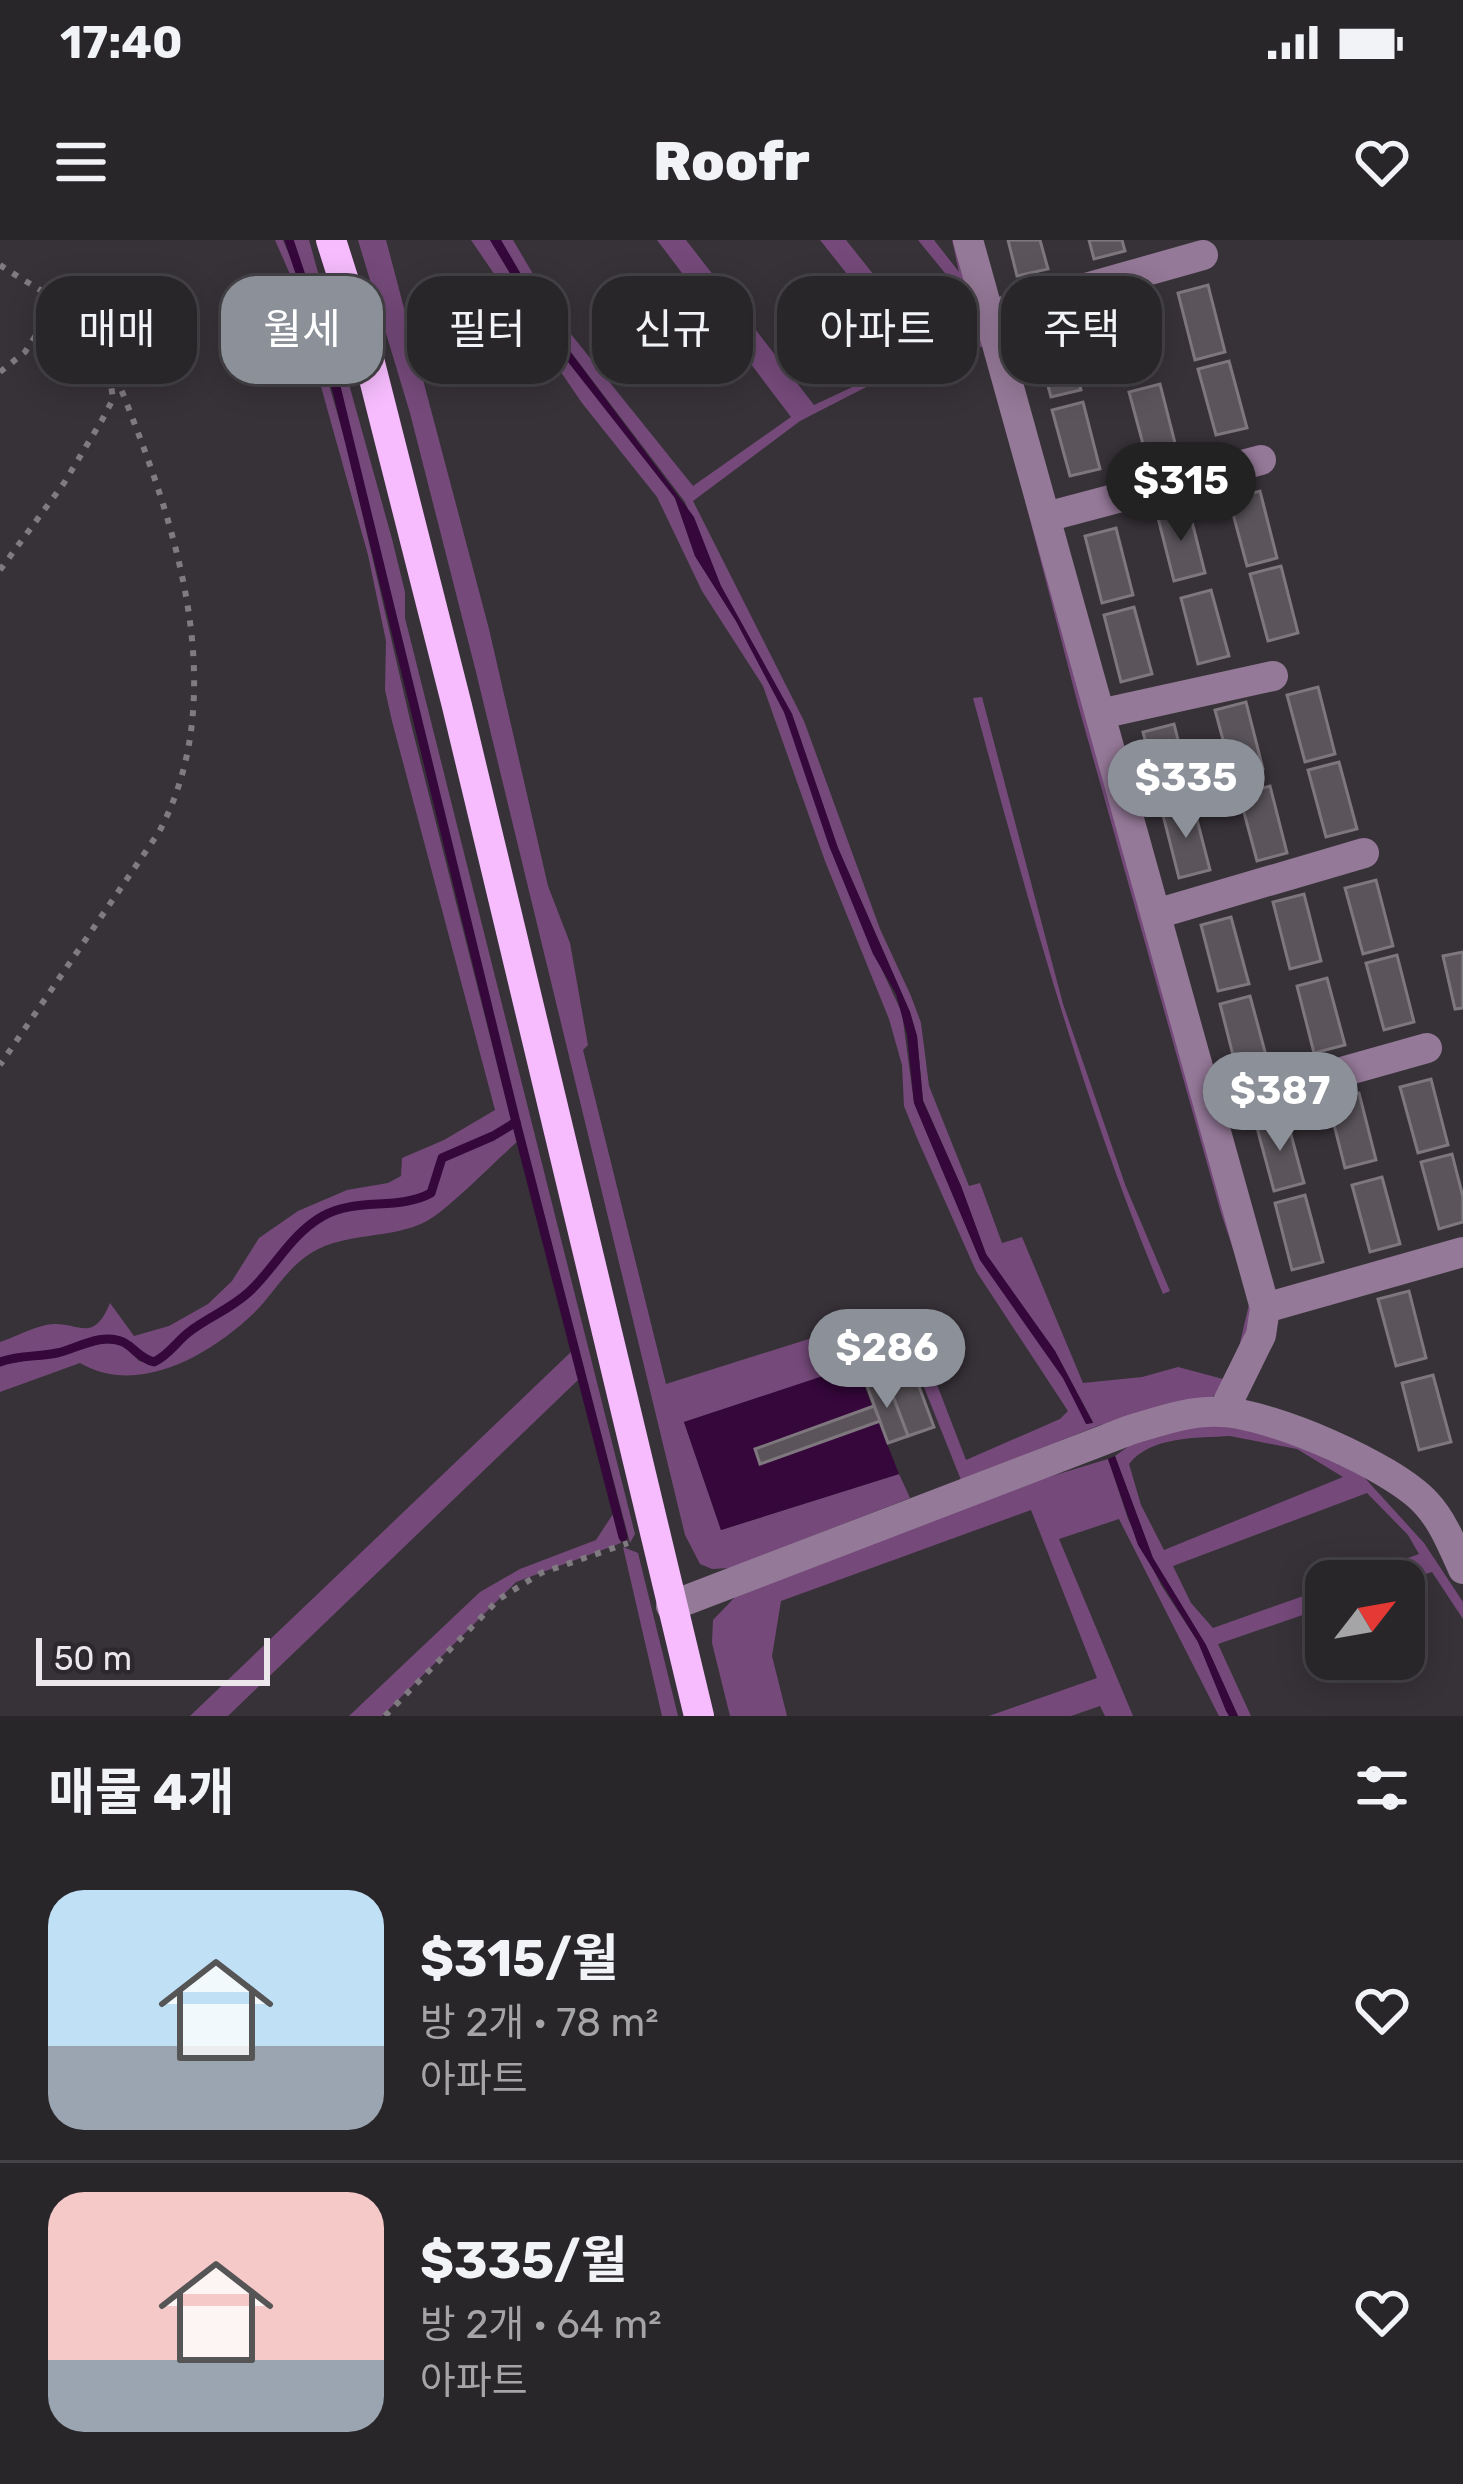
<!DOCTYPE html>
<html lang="ko">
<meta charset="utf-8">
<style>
body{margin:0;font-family:Rubik,"Noto Sans KR",sans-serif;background:#312e32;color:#f1f3f6;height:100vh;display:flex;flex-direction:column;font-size:45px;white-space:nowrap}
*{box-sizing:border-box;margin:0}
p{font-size:39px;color:#a5a5a8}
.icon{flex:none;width:66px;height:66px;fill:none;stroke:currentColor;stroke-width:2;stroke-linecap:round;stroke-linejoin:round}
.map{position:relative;height:1476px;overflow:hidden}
.details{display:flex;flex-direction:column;background:#29262a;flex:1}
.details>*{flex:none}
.top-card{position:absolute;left:36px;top:36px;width:1392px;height:108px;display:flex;gap:24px}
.needle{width:78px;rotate:59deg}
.buttons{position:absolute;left:1305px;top:1320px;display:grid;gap:24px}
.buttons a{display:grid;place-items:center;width:120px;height:120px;border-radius:24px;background:#29262a;box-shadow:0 6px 30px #0003,0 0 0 3px #454347;font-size:60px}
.scale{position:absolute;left:36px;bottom:30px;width:234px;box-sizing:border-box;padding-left:12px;border:6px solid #ebe7eb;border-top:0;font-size:33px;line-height:42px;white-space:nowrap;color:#ebe7eb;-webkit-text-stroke:9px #2d282e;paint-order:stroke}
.price{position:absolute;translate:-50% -102px;padding:0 27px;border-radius:42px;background:#8c9099;color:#fff;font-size:39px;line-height:78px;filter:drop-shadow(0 3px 6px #0008)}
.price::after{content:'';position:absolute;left:50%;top:72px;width:36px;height:27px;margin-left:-18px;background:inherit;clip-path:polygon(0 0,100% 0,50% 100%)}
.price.current{background:#222;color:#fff}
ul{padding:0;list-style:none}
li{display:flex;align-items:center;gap:36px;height:300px;padding:0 48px}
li+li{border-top:3px solid #454347}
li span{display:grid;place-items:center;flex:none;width:336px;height:240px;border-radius:36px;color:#555}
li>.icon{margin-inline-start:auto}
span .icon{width:144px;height:144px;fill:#fffc;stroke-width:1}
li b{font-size:51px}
h2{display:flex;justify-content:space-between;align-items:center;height:144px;padding:0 48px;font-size:51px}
.tag{padding:0 42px;border-radius:36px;background:#29262a;box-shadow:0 6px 30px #0003,0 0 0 3px #454347;font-size:42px;line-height:108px}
.tag.current{background:#8c9099;color:#fff}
.status{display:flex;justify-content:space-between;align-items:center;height:84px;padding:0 60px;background:#29262a;direction:ltr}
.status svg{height:33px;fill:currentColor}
header{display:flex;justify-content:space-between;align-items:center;height:156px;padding:0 48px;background:#29262a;font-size:54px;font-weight:800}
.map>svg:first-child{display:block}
</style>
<div class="status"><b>17:40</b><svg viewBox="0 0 49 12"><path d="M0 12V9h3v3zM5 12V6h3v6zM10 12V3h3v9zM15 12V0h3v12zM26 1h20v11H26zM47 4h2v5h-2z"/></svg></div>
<header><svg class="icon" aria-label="menu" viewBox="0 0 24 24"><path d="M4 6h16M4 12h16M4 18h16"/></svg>Roofr<svg class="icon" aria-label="heart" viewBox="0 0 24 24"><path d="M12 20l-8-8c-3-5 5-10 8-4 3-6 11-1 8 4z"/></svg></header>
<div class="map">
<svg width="1463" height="1476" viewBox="0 0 1463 1476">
<rect width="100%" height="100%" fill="#373238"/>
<!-- green -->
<g fill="#754a7a" fill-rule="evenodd">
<path d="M275,0h8l14,33 49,171 65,280 100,396 -19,14 -52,22 -10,35c-33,19 -75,4 -109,23 -31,18 -47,49 -71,74 -17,17 -42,27 -62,41 -13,10 -19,22 -34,31 -16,-5 -23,-19 -38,-23l-116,23v-18c15,-5 31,-14 46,-17 31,-6 46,22 64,-22l24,33 35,-10 39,-22 24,-23 27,-43 39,-27 49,-21 41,-7 13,-7 1,-18 42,-18 51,-30 -103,-389 -7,-31 1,-49 -18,-86 -79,-283z"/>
<polygon points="293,0 309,0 392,299 405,352 405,378 635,1294 630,1303 518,878 333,119"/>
<polygon points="358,0 386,0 489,389 548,646 570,703 588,805 583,810 666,1144 850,1086 865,1093 881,1136 863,1142 856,1126 684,1182 721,1290 899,1234 910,1258 730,1328 712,1329 700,1324 685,1295 476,432 410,173"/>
<polygon points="471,0 490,0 547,95 675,258 695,316 736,381 784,472 882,730 902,773 914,863 980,1020 1063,1138 1087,1184 1093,1182 1055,1111 986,1014 961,946 923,860 917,796 910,772 838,608 792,474 721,346 685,262 551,86 501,0 513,0 562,83 693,246 791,177 657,0 686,0 814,165 876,136 878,141 800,181 693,261 804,481 880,689 911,756 921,783 929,846 969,946 980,943 1002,1003 1022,997 1083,1143 1142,1137 1178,1127 1223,1139 1239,1107 1250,1060 1221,973 1077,461 985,106 933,118 929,91 944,75 958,49 918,0 934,0 959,32 952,0 960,0 1256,1059 1242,1123 1209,1161 1100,1185 961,1240 898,1082 911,1077 966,1220 1060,1179 1068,1171 976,1031 917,898 904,866 902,825 889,779 825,621 763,446 702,351 657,257 582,163"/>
<polygon points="820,0 846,0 921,94 905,107"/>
<path d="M982,457l81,307 63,183 44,104 -7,3c-81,-193 -135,-393 -190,-596z"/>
<path d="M513,886l5,15c-23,20 -68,67 -91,80 -36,19 -80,10 -116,32 -25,16 -37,40 -57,60 -44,42 -116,84 -174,50l-80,29v-27l54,-9 41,-13 27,1 17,17 16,4c18,-10 26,-26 42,-36 18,-12 40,-21 56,-36 25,-25 40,-57 71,-75 34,-19 76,-5 109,-23l10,-35z"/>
<polygon points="572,1111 578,1140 228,1476 190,1476"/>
<path d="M1215,1184l77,15 71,37 61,67 39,59v17l-31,-47 -28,9h-60l75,-27 -11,-19 -41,-42 -194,73 18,37 22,25 113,-40v19l-108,37 33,72h-13l-32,-71 -53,-87 -38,-102 32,-23zM1230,1196l67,13 46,28 -179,73 -23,-45 -12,-41c22,-28 68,-26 101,-28z"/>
<polygon points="1108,1219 1128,1279 1161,1345 1198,1402 1229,1476 1219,1476 1119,1279 1059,1299 1133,1476 1105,1476 1100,1466 1071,1476 989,1476 1097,1438 1031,1270 781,1361 772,1416 787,1476 730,1476 712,1403 713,1380 739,1353 1032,1242"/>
<polygon points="613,1274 621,1303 516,1342 382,1476 349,1476 480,1352 520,1329 596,1300"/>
<polygon points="623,1307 638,1313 678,1476 662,1476"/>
</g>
<!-- water -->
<g fill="#35073b">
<polygon points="490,0 501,0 551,86 694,277 721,346 792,474 838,608 910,772 917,796 923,861 961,946 986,1014 1055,1111 1093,1183 1086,1184 1063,1138 980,1020 914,863 907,795 896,754 873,714 829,606 784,472 736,381 695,316 675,258 547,95"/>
<polygon points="856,1125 899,1234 721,1290 684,1182"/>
<polygon points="1115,1216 1153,1318 1206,1405 1238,1476 1229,1476 1226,1471 1198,1402 1138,1305 1108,1219"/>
</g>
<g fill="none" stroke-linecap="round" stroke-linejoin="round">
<!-- stream -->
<g stroke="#35073b" stroke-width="9">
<polyline points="289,0 330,122 516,882 623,1297"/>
<path d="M0,1122c18,-7 38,-5 57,-9 19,-4 45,-21 66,-11 12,6 16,16 31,20 16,-8 22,-20 35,-30 19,-15 44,-24 62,-42 25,-24 40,-56 72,-74 33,-19 75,-5 108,-23l11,-35 51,-22 23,-14"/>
</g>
</g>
<!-- building -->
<g fill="#5b555b" stroke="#7e777e" stroke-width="3">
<polygon points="1008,0 1040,0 1048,29 1017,36"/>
<polygon points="1089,0 1122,0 1125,11 1094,19"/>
<polygon points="1208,45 1225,112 1195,120 1178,53"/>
<polygon points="1136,60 1153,127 1123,135 1105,68"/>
<polygon points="1064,83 1081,150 1051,157 1033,91"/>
<polygon points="1229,121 1247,188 1216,195 1198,129"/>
<polygon points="1160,144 1177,211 1147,219 1129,152"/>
<polygon points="1083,162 1100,229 1070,236 1052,170"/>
<polygon points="1260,251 1277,318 1247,326 1229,259"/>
<polygon points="1188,266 1205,333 1174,341 1157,274"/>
<polygon points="1116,288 1133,355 1102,363 1085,296"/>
<polygon points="1281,326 1298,393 1268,401 1250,334"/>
<polygon points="1211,350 1229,416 1198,424 1181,358"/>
<polygon points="1134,367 1152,434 1121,442 1104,375"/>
<polygon points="1318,447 1335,514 1305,522 1287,455"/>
<polygon points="1246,462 1263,529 1233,537 1215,470"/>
<polygon points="1174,484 1191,551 1161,559 1143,492"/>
<polygon points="1339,522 1357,589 1326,597 1308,530"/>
<polygon points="1270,546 1287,613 1257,621 1239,554"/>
<polygon points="1193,564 1210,630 1179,638 1162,571"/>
<polygon points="1376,640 1393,706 1363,714 1345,648"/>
<polygon points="1304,654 1321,721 1290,729 1273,662"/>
<polygon points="1231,677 1249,744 1218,751 1201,685"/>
<polygon points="1463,712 1463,768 1455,769 1443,716"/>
<polygon points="1397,715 1414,782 1384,790 1366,723"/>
<polygon points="1327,738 1345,805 1314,813 1297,746"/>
<polygon points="1250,756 1268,823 1237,831 1220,764"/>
<polygon points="1431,839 1448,905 1418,913 1400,847"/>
<polygon points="1359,853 1376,920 1345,928 1328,861"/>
<polygon points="1286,876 1304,943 1274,951 1256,884"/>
<polygon points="1452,914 1463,957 1463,982 1439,989 1421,922"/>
<polygon points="1382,937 1400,1004 1370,1012 1352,945"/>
<polygon points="1305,955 1323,1022 1292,1030 1275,963"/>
<polygon points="1409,1051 1426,1118 1396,1126 1378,1059"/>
<polygon points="898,1090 934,1187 908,1196 872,1100"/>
<polygon points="1433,1135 1451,1202 1419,1210 1402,1143"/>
<polygon points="886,1138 908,1196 888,1203 867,1146"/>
<polygon points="874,1166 880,1181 760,1224 755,1209"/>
</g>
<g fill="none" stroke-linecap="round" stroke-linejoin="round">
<!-- path -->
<g stroke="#807b80" stroke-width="6" stroke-dasharray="6 9" stroke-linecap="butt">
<path d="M0,25c26,18 63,35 83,58 26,30 40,71 54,107 48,125 89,277 22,402l-159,233"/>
<polyline points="0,132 25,112 57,63"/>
<polyline points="0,330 64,243 102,180 113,159 109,131"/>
<polyline points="385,1476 499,1359 541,1333 628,1303"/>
</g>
<!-- minor -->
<g stroke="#957998" stroke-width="30">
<polyline points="968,0 1265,1068 1261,1095 1223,1172"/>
<polyline points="990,75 1203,15"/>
<polyline points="1046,277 1261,220"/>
<polyline points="1100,474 1273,436"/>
<polyline points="1156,674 1364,613"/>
<polyline points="1210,869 1427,808"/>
<polyline points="1265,1068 1463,1012"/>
<path d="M671,1366l459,-176c30,-9 60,-20 92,-18 50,2 170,54 204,91 17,18 27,44 37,66"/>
</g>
<!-- major -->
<polyline stroke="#f6bcfd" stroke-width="30" points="331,0 370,123 457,466 699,1476"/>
</g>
</svg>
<div class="buttons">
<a><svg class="needle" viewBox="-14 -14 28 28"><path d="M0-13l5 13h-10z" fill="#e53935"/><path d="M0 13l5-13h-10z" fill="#a5a5a8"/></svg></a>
</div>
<div class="scale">50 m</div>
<b class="price current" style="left:1181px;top:304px">$315</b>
<b class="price" style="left:1186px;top:601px">$335</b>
<b class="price" style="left:1280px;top:914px">$387</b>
<b class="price" style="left:887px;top:1171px">$286</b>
<div class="top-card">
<a class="tag">매매</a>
<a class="tag current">월세</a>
<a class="tag">필터</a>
<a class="tag">신규</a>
<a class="tag">아파트</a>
<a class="tag">주택</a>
</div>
</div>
<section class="details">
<h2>매물 4개<svg class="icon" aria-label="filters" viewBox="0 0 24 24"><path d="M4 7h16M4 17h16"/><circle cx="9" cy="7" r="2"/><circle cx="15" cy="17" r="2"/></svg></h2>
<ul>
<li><span style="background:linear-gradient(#bfe0f5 65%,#9aa5b1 0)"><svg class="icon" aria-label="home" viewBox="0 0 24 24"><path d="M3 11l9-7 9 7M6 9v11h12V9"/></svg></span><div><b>$315/월</b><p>방 2개 · 78 m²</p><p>아파트</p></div><svg class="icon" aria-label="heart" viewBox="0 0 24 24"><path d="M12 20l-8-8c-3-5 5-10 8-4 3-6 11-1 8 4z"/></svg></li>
<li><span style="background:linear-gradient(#f6c9c9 70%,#9aa5b1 0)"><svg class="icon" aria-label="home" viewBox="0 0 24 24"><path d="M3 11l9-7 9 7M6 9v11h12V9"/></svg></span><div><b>$335/월</b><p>방 2개 · 64 m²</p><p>아파트</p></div><svg class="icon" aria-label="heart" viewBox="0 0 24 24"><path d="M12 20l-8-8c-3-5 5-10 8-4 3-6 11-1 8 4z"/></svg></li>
</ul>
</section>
